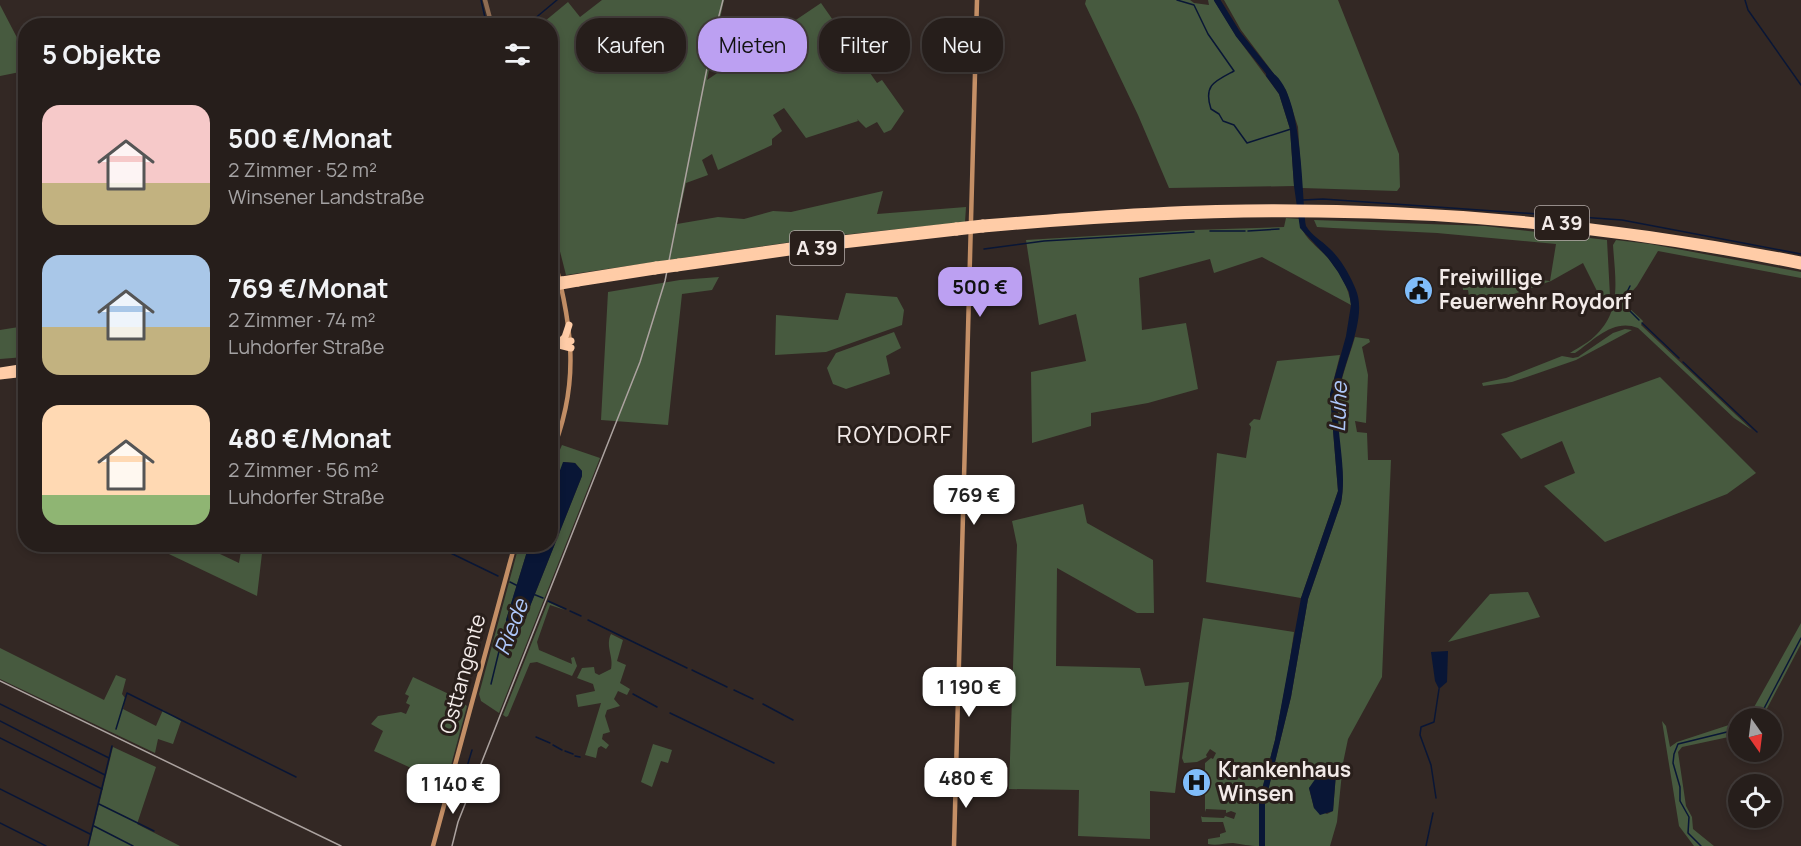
<!DOCTYPE html>
<html lang="de">
<meta charset="utf-8">
<style>
body{margin:0;font-family:Manrope,sans-serif;background:#322b28;color:#f1f3f6;height:100vh;display:flex;flex-direction:column;font-size:22px;white-space:nowrap}
*{box-sizing:border-box;margin:0}
p{font-size:20px;color:#a4a2a3}
.icon{flex:none;width:33px;height:33px;fill:none;stroke:currentColor;stroke-width:2;stroke-linecap:round;stroke-linejoin:round}
.map{position:relative;flex:1;overflow:hidden}
.drawer{position:absolute;left:18px;top:18px;width:540px;height:534px;display:flex;flex-direction:column;background:#261e1b;border-radius:24px;box-shadow:0 3px 9px #0003,0 0 0 2px #423c3a}
.drawer>*{flex:none}
.guide{position:absolute;left:576px;top:18px;width:570px;height:54px;display:flex;gap:12px}
.needle{width:39px;rotate:166deg}
.fabs{position:absolute;left:1728px;top:708px;display:grid;gap:12px}
.fabs a{display:grid;place-items:center;width:54px;height:54px;border-radius:50%;background:#261e1b;box-shadow:0 3px 9px #0003,0 0 0 2px #423c3a;font-size:30px}
.price{position:absolute;translate:-50% -51px;padding:0 14px;border-radius:12px;background:#fff;color:#222;font-size:20px;line-height:39px;filter:drop-shadow(0 2px 3px #0008)}
.price::after{content:'';position:absolute;left:50%;top:36px;width:18px;height:14px;margin-left:-9px;background:inherit;clip-path:polygon(0 0,100% 0,50% 100%)}
.price.active{background:#bca0f2;color:#111}
ul{padding:0;list-style:none}
li{display:flex;align-items:center;gap:18px;height:150px;padding:0 24px}
li span{display:grid;place-items:center;flex:none;width:168px;height:120px;border-radius:18px;color:#555}
li>.icon{margin-inline-start:auto}
span .icon{width:72px;height:72px;fill:#fffc;stroke-width:1}
li b{font-size:26px}
h2{display:flex;justify-content:space-between;align-items:center;height:72px;padding:0 24px;font-size:26px}
.tag{padding:0 21px;border-radius:24px;background:#261e1b;box-shadow:0 3px 9px #0003,0 0 0 2px #423c3a;font-size:21px;line-height:54px}
.tag.active{background:#bca0f2;color:#111}
.map>svg:first-child{display:block}
</style>
<div class="map">
<svg width="1801" height="846" viewBox="0 0 1801 846">
<rect width="100%" height="100%" fill="#332824"/>
<!-- green -->
<g fill="#475a3f" fill-rule="evenodd">
<polygon points="602,0 724,0 707,80 821,3 877,83 882,80 904,111 891,130 884,133 877,122 866,128 857,119 858,121 806,138 784,108 773,115 782,131 772,139 772,145 718,170 712,154 702,160 708,175 686,183 677,224 718,217 744,219 773,211 791,212 883,191 877,214 966,207 965,222 832,236 566,275 551,216 550,26 539,26 568,2 580,17"/>
<polygon points="1086,0 1190,0 1194,3 1209,5 1208,0 1214,0 1236,36 1279,94 1290,129 1294,186 1169,188 1138,115 1085,4"/>
<polygon points="1224,0 1338,0 1399,154 1400,187 1397,191 1302,188 1298,127 1286,90 1241,30"/>
<polygon points="0,5 25,53 25,71 0,76"/>
<path d="M1286,218l13,1c2,17 17,26 28,38 12,14 22,30 24,48l-89,-48 -48,16 -4,-14 -71,19 3,52 44,-7 12,66 -50,14 -57,10v13l-59,17 -1,-71 55,-11 -10,-47 -37,11 -13,-85 167,-10 91,-3z"/>
<polygon points="1314,220 1485,226 1607,240 1610,296 1605,307 1583,263 1551,281 1471,309 1468,290 1463,290 1461,271 1550,281 1556,244 1437,233 1333,228 1317,227"/>
<path d="M1616,240l34,4 151,28v6l-143,-27 -21,35 -9,10v11l15,14 -2,4 111,105 -18,-12 -96,-90c-24,-10 -43,11 -63,25h-5c9,-6 20,-11 27,-19 25,-24 18,-57 16,-89z"/>
<polygon points="719,277 712,290 682,294 668,425 601,420 608,292 680,280"/>
<polygon points="846,293 897,297 904,310 902,325 826,352 775,355 776,315 838,320"/>
<polygon points="25,326 25,357 0,359 0,330"/>
<polygon points="1625,329 1632,330 1576,360 1512,382 1483,386 1482,383 1506,378 1562,356 1573,358 1578,357 1613,333"/>
<polygon points="894,332 901,348 886,356 890,374 846,389 833,384 827,368 836,353"/>
<path d="M1355,337l14,2 1,3 -8,5 6,28 -2,48 -11,-2 2,11 10,1 1,27h23l-9,217 -34,62 -5,24 -6,59 -7,24h-65v-43l26,-106 17,-98 33,-96c6,-32 -5,-62 -4,-94 1,-25 11,-48 18,-72zM1336,774l-3,37 -6,3 -13,-6 -5,-20z"/>
<polygon points="1340,355 1330,394 1338,491 1301,598 1206,582 1217,453 1246,458 1251,427 1249,424 1254,419 1260,420 1277,361"/>
<polygon points="1660,377 1756,473 1727,494 1605,542 1544,486 1575,473 1562,441 1521,459 1501,434"/>
<polygon points="562,445 600,458 499,713 481,701 479,694 519,545 529,545 506,620 507,624 513,631 520,629 523,624 582,476 582,471 575,463 564,462 551,495 551,470"/>
<polygon points="1083,504 1087,523 1153,560 1154,613 1137,613 1057,568 1056,666 1140,668 1145,686 1189,682 1175,793 1150,791 1150,839 1078,836 1079,790 1009,789 1017,545 1012,521"/>
<polygon points="150,545 201,545 239,563 242,545 263,545 257,596"/>
<polygon points="1528,592 1540,617 1448,642 1490,594"/>
<polygon points="548,602 565,610 550,605 537,642 539,650 572,664 571,658 574,657 577,666 572,676 537,662 530,663 508,716 506,717 503,715"/>
<path d="M1203,618l91,14 -6,40 -13,68 -16,61v45c-10,0 -17,-2 -26,-3 -8,0 -16,3 -25,1v-5l12,-2v-3l6,-2 -3,-10h-21l-1,-6 1,1 22,1 1,-2 9,3 2,-6 -5,-2 -5,2v-3l-20,-1 -1,3v-49l6,-5 2,1 3,-6 -6,-4 -4,6 1,2 -10,5 -13,1 -2,-5z"/>
<polygon points="1801,623 1801,644 1762,718 1748,718"/>
<path d="M611,634l12,6 -6,21 9,4 -6,18 10,6 -3,6 -9,-4 -4,8 6,7 -13,4 -2,6 5,16 -7,2 -1,5 7,6 -3,4 -5,-3 -3,2 -2,10 -11,-3 16,-52 -23,4 -2,-12 19,-4 -2,-7 -16,-6 5,-10 12,-1 1,6 4,2 12,-6c3,-12 -6,-23 0,-35z"/>
<polygon points="0,648 104,700 116,675 126,679 122,694 125,698 123,709 156,726 163,710 181,721 173,744 158,739 155,753 0,679"/>
<polygon points="413,677 453,696 467,706 446,784 374,751 383,731 371,724 378,716 401,712 406,714 410,705 406,703 409,696 405,694"/>
<polygon points="1662,721 1666,726 1670,747 1677,742 1738,722 1738,735 1682,747 1678,752 1686,806 1692,817 1693,829 1714,846 1694,846 1679,826"/>
<polygon points="653,744 672,750 668,763 661,761 652,787 641,782"/>
<polygon points="113,747 156,767 137,824 180,846 89,846"/>
</g>
<!-- water -->
<g fill="#091636">
<path d="M1267,70c37,13 34,122 39,156 6,10 15,14 23,22 12,11 21,27 27,42 12,29 -14,74 -17,103 -5,37 9,73 2,110l-33,96 -17,98 -26,106v43h-6v-45l16,-61 26,-142 37,-107 -8,-97 16,-58 5,-31 -2,-13 -11,-20 -10,-14 -28,-30 -6,-42 -4,-57 -11,-35 -13,-18z"/>
<path d="M563,462l12,1 7,8v5l-59,148 -5,8c-6,-1 -11,-6 -12,-12l23,-75 21,-1 1,-49z"/>
<polygon points="1448,651 1447,682 1439,689 1435,681 1431,652"/>
<polygon points="1336,773 1333,811 1320,815 1314,808 1309,788 1318,775"/>
</g>
<g fill="none" stroke-linecap="round" stroke-linejoin="round">
<!-- stream -->
<g stroke="#091636" stroke-width="1.5">
<polyline points="481,0 487,26"/>
<path d="M1177,0l17,5 14,29 26,37c-19,10 -31,14 -23,38l8,5 4,7 11,4 13,18 44,-14"/>
<polyline points="1745,0 1748,10 1801,85"/>
<polyline points="517,26 527,25 557,0"/>
<polyline points="1303,200 1323,199 1622,220 1801,254"/>
<polyline points="1210,231 1245,231"/>
<polyline points="1248,231 1279,229"/>
<polyline points="984,249 1044,241 1194,232"/>
<polyline points="1630,286 1626,294 1626,307 1639,320"/>
<polyline points="1642,323 1679,358"/>
<polyline points="1683,362 1757,432"/>
<polyline points="432,544 498,576"/>
<polyline points="510,582 518,586"/>
<polyline points="533,594 543,598"/>
<polyline points="548,601 566,609"/>
<polyline points="570,611 581,616"/>
<polyline points="588,620 687,668"/>
<polyline points="692,670 727,687"/>
<polyline points="491,684 502,639 508,625"/>
<polyline points="734,690 753,699"/>
<polyline points="633,694 657,707"/>
<polyline points="0,704 109,758"/>
<polyline points="763,704 793,720"/>
<polyline points="670,713 774,763"/>
<polyline points="1759,718 1801,638"/>
<polyline points="0,721 105,775"/>
<polyline points="116,729 127,693 296,777"/>
<polyline points="536,737 550,743"/>
<polyline points="0,738 102,789"/>
<polyline points="553,745 562,750"/>
<polyline points="565,751 573,754"/>
<polyline points="575,756 580,757"/>
<polyline points="0,789 90,834"/>
<polyline points="1436,798 1431,765 1420,735 1421,727 1434,722 1439,689"/>
<polyline points="457,800 472,750"/>
<polyline points="99,804 154,831"/>
<polyline points="0,823 46,846"/>
<polyline points="94,826 133,846"/>
<polyline points="88,846 112,746"/>
<polyline points="1426,846 1433,813"/>
<polyline points="1701,846 1688,833 1689,817 1680,801 1680,787 1673,763 1674,754 1678,744 1731,731 1738,732"/>
</g>
<!-- river -->
<polyline stroke="#091636" stroke-width="6" points="1217,0 1238,34 1271,75"/>
<!-- tertiary -->
<polyline stroke="#8d6b52" stroke-width="4.5" points="485,0 492,26"/>
<!-- secondary -->
<g stroke="#c48f66" stroke-width="4.5">
<path d="M550,243c21,78 33,137 0,214"/>
<polyline points="433,846 515,544"/>
<polyline points="954,846 977,0"/>
</g>
<!-- motorway -->
<g stroke="#ffcca7" stroke-width="7">
<path d="M983,223c88,-7 175,-14 263,-15 187,-2 372,16 555,52"/>
<path d="M983,229c112,-10 224,-17 336,-15 162,1 323,20 482,52"/>
<polyline points="679,262 833,240 956,226"/>
<polyline points="677,268 825,247 957,232"/>
<polyline points="562,280 656,265"/>
<polyline points="578,283 655,271"/>
<polyline points="550,345 571,341"/>
<polyline points="557,345 565,337 569,325"/>
<polyline points="559,345 571,348"/>
<polyline points="0,371 26,367"/>
<polyline points="0,376 26,373"/>
</g>
<!-- rail -->
<g stroke="#aca3a0" stroke-width="1.5">
<polyline points="0,681 341,846"/>
<polyline points="452,846 458,822 640,362 665,281 712,43 723,0"/>
</g>
<!-- motorway-bridge -->
<g stroke="#ffcca7" stroke-width="7">
<polyline points="956,226 983,223"/>
<polyline points="957,232 983,229"/>
<polyline points="656,265 679,262"/>
<polyline points="655,271 677,268"/>
<polyline points="550,282 562,280"/>
<polyline points="550,288 578,283"/>
</g>
</g>
<!-- icons -->
<defs>
<symbol id="civic-disc" viewBox="-11 -11 22 22"><circle r="9.5" fill="#80bdfa" stroke="#291f1b"/><path d="M-.6-6.5H3V-4.5H.6V-3L4-1V1h2V6H-6V1h2V-1L-.6-3ZM-1.2 2.5V6h2.4V2.5Z" fill="#111"/></symbol>
<symbol id="hospital-disc" viewBox="-11 -11 22 22"><circle r="9.5" fill="#80bdfa" stroke="#291f1b"/><path d="M-5-5h3v3.5h4V-5h3V5h-3V1.5h-4V5h-3Z" fill="#111"/></symbol>
</defs>
<g fill-rule="evenodd">
<use href="#civic-disc" x="1402" y="274" width="33" height="33"/>
<use href="#hospital-disc" x="1180" y="766" width="33" height="33"/>
</g>
<g text-anchor="middle" stroke-width="6" stroke-linejoin="round" paint-order="stroke">
<!-- shield labels -->
<g fill="#291f1b" stroke="#b6adaa" stroke-width="1.5">
<rect x="1535" y="206" width="54" height="34" rx="4.5"/>
<rect x="790" y="231" width="54" height="34" rx="4.5"/>
</g>
<g font-size="20" font-weight="bold" fill="#f2eae8">
<text x="1562" y="230">A 39</text>
<text x="817" y="255">A 39</text>
</g>
<!-- poi labels -->
<g font-size="21" font-weight="bold" fill="#f2eae8" stroke="#291f1b" text-anchor="start">
<text x="1439" y="285">Freiwillige<tspan x="1439" dy="24">Feuerwehr Roydorf</tspan></text>
<text x="1218" y="777">Krankenhaus<tspan x="1218" dy="24">Winsen</tspan></text>
</g>
<!-- street labels -->
<g font-size="21" fill="#f2eae8" stroke="#291f1b">
<text transform="translate(463 674) rotate(-75)" y="7">Osttangente</text>
</g>
<!-- water labels -->
<g font-size="22" font-style="italic" fill="#aec7fa" stroke="#291f1b">
<text transform="translate(1338 407) rotate(-88)" y="8">Luhe</text>
<text transform="translate(511 627) rotate(-69)" y="8">Riede</text>
</g>
<!-- quarter labels -->
<g font-size="24" letter-spacing="1.5" fill="#f2eae8" stroke="#291f1b">
<text x="895" y="443">ROYDORF</text>
</g>
</g>
</svg>
<div class="fabs">
<a><svg class="needle" viewBox="-14 -14 28 28"><path d="M0-13l5 13h-10z" fill="#e53935"/><path d="M0 13l5-13h-10z" fill="#a4a2a3"/></svg></a>
<a><svg class="icon" aria-label="locate" viewBox="0 0 24 24"><circle cx="12" cy="12" r="6"/><path d="M12 2v4M12 18v4M2 12h4M18 12h4"/></svg></a>
</div>
<b class="price active" style="left:980px;top:318px">500 €</b>
<b class="price" style="left:974px;top:526px">769 €</b>
<b class="price" style="left:969px;top:718px">1 190 €</b>
<b class="price" style="left:966px;top:809px">480 €</b>
<b class="price" style="left:453px;top:815px">1 140 €</b>
<div class="guide">
<a class="tag">Kaufen</a>
<a class="tag active">Mieten</a>
<a class="tag">Filter</a>
<a class="tag">Neu</a>
</div>
<section class="drawer">
<h2>5 Objekte<svg class="icon" aria-label="filters" viewBox="0 0 24 24"><path d="M4 7h16M4 17h16"/><circle cx="9" cy="7" r="2"/><circle cx="15" cy="17" r="2"/></svg></h2>
<ul>
<li><span style="background:linear-gradient(#f6c9c9 65%,#c2b280 0)"><svg class="icon" aria-label="home" viewBox="0 0 24 24"><path d="M3 11l9-7 9 7M6 9v11h12V9"/></svg></span><div><b>500 €/Monat</b><p>2 Zimmer · 52 m²</p><p>Winsener Landstraße</p></div></li>
<li><span style="background:linear-gradient(#a9c7e8 60%,#c2b280 0)"><svg class="icon" aria-label="home" viewBox="0 0 24 24"><path d="M3 11l9-7 9 7M6 9v11h12V9"/></svg></span><div><b>769 €/Monat</b><p>2 Zimmer · 74 m²</p><p>Luhdorfer Straße</p></div></li>
<li><span style="background:linear-gradient(#ffd9b3 75%,#8fb573 0)"><svg class="icon" aria-label="home" viewBox="0 0 24 24"><path d="M3 11l9-7 9 7M6 9v11h12V9"/></svg></span><div><b>480 €/Monat</b><p>2 Zimmer · 56 m²</p><p>Luhdorfer Straße</p></div></li>
</ul>
</section>
</div>
